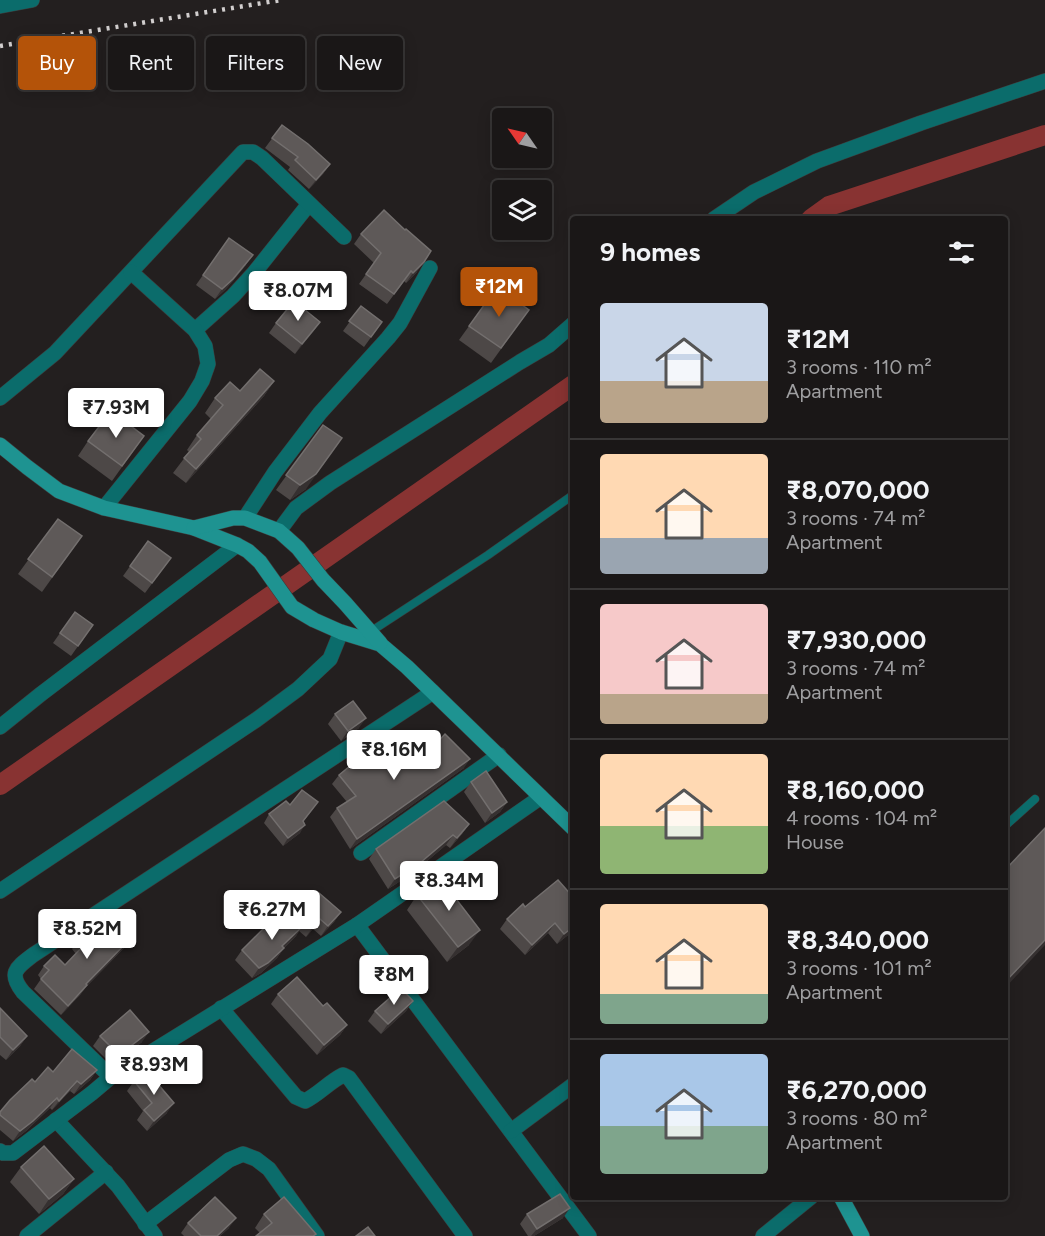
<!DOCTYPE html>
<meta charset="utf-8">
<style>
body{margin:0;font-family:Figtree,sans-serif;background:#272424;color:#f1f3f6;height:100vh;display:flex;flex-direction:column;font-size:22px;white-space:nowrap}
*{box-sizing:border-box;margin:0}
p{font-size:20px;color:#9f9fa1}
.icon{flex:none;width:33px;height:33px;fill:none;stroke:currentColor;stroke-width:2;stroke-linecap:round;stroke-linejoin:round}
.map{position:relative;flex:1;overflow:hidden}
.panel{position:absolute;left:570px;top:216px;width:438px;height:984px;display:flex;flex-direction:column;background:#1a1717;border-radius:6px;box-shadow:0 3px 15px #0003,0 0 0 2px #383636}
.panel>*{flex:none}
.top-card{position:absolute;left:18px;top:36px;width:462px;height:54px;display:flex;gap:12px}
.needle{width:39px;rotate:304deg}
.tools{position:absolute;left:492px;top:108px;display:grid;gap:12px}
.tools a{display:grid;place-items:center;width:60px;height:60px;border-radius:6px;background:#1a1717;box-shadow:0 3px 15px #0003,0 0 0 2px #383636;font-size:30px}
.price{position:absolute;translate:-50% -51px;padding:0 14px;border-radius:6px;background:#fff;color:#222;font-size:20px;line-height:39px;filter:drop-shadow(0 2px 3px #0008)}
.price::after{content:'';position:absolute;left:50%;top:36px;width:18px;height:14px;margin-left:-9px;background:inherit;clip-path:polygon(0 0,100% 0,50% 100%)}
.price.selected{background:#b45309;color:#fff}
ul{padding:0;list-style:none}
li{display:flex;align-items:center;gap:18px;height:150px;padding:0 30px}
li+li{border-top:2px solid #383636}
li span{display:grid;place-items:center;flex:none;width:168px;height:120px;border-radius:6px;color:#555}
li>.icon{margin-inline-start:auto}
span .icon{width:72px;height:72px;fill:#fffc;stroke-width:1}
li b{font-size:26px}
h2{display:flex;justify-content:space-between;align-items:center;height:72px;padding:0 30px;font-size:26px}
.pill{padding:0 21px;border-radius:6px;background:#1a1717;box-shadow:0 3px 15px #0003,0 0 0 2px #383636;font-size:21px;line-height:54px}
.pill.selected{background:#b45309;color:#fff}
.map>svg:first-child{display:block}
</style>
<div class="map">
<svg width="1045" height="1236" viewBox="0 0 1045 1236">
<rect width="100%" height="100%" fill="#231f1f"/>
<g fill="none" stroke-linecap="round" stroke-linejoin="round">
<!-- canal -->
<g stroke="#883332" stroke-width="20">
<polyline points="811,219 829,206 1045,135"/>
<polyline points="0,785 573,385"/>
</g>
<defs>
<g id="service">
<polyline points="370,632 488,555 573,495"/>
<polyline points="1005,826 1035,799"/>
</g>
<g id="minor">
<polyline points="0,6 32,0"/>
<polyline points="714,219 754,192 817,161 921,123 1045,81"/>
<polyline points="195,330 233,296 254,273 309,204"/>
<polyline points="0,398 55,353 243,152 253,152 262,158 344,237"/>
<polyline points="104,508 190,401 202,381 208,364 205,346 195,330 131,272"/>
<polyline points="245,518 275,472 320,413 388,338 400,323 430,268"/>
<polyline points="279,531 296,508 330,483 520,362 549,345 573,324"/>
<polyline points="0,727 41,694 237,545"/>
<polyline points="361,853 499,755"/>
<polyline points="0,891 256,720 298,689 330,659 341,632"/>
<polyline points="357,925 589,1236"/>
<path d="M221,1008l75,89 9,4c14,-7 24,-19 38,-26l6,3 116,158"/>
<path d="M111,1077l-88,-85c-15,-19 -7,-24 10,-37l400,-263"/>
<polyline points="56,1120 118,1186 155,1236"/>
<polyline points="511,1131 573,1085"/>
<polyline points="0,1151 3,1153 13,1153 92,1093 111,1077 357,925 541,797"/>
<polyline points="145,1224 229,1160 243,1154 256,1159 269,1169 317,1236"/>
<polyline points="27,1236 106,1172"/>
<polyline points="763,1236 811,1197"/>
</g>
<g id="secondary">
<polyline points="0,445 27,467 59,491 104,508 194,528 237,545 248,551 260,562 292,607 314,620 341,632 380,644 407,667 573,828"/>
<polyline points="194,528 233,518 245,518 279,531 298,548 323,580 345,603 380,643"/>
<polyline points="841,1197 862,1236"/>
</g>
</defs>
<!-- service casing -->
<use href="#service" stroke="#3f3b3b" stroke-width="9"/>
<!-- minor casing -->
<use href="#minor" stroke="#3f3b3b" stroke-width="16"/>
<!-- secondary casing -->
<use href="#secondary" stroke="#3f3b3b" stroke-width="16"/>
<!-- service -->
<use href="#service" stroke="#0b6c6b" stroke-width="8"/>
<!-- minor -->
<use href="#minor" stroke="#0b6c6b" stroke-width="15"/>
<!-- secondary -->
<use href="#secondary" stroke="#1e9391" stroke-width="15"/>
<!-- rail -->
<polyline stroke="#d1cece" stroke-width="4.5" stroke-dasharray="3 6" stroke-linecap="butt" points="0,46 281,0"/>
</g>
<!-- wall -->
<g fill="#4d4847">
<polygon points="282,125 330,164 323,174 309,189 288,170 290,167 265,148"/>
<polygon points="361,234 417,272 406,283 404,281 387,304 359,284 374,263 354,244"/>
<polygon points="229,238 246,265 226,289 215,299 196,285"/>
<polygon points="497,287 529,310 491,363 459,340"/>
<polygon points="361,306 382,322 364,347 343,331"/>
<polygon points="320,322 295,354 269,333 276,323"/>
<polygon points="274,381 264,396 186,483 173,473 189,452 187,450 197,435 211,419 205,413 215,398"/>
<polygon points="323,425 306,489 290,500 276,490"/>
<polygon points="144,436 112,481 78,456 88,441"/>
<polygon points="58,519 82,536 42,592 18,574"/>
<polygon points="148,541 171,558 145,593 123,576"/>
<polygon points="75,612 93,625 71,656 53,643"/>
<polygon points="335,714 359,728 341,741 328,724"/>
<polygon points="430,750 464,768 350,849 330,817 337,808 347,802 332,784 339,775 408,760"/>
<polygon points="471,782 507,802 500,812 485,823 464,792"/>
<polygon points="290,805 312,810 303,822 300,833 283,846 264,823 269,814"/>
<polygon points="469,824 462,834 450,848 446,845 413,873 388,889 369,859 376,849"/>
<polygon points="417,895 469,945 447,962 407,910"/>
<polygon points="573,897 573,931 557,944 548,933 525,955 500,929 507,919 525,907"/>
<polygon points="341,912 334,922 321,936 313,929 306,937 299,931 296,936 284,948 277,958 261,973 252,978 235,960 242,950 271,932 296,919 299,915"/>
<polygon points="97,932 128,944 86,987 80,995 61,1015 34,989 41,979 38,975 44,966 65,965 76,954 72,949 79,939"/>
<polygon points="278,994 323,1006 347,1025 340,1035 317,1055 271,1004"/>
<polygon points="413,1001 406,1011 381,1034 368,1021 375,1011"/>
<polygon points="0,1008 27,1036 20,1046 6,1060 0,1055"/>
<polygon points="100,1036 142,1042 112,1065 93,1046"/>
<polygon points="97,1070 90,1080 74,1094 70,1091 52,1110 50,1108 26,1131 13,1141 0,1130 0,1112 35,1082 53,1072"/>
<polygon points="134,1081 167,1113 147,1131 137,1120 143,1111 127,1091"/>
<polygon points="21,1167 74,1179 63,1194 39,1214 10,1182"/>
<polygon points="264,1214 314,1236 260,1233 255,1228"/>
<polygon points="527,1214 563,1218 534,1236 528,1236 520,1224"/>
<polygon points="188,1223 229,1228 220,1236 184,1236 181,1233"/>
</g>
<!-- shaded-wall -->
<g fill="#353030">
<polygon points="330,164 323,174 309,189 316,180"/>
<polygon points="253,255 246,265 226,289 215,299 222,289"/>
<polygon points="424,262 417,272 406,283 413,273"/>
<polygon points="320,322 313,332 295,354 302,344"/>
<polygon points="274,381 264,396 186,483 196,469"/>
<polygon points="342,438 306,489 290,500 300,485"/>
<polygon points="366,718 359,728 341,741 348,731"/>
<polygon points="470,759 464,768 350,849 357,839"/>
<polygon points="507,802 500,812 485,823 492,813"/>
<polygon points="469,824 462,834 450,848 457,838"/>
<polygon points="305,825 300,833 283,846 288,838"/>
<polygon points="453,835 446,845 413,873 388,889 395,879"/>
<polygon points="341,912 334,922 321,936 328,926"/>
<polygon points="320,919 313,929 306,937 313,927"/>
<polygon points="555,923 548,933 525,955 532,945"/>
<polygon points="303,926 296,936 275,956 282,946"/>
<polygon points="573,927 573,931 557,944 564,934"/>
<polygon points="480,930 469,945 447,962 458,947"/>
<polygon points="135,934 128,944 86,987 80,995 61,1015 86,984"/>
<polygon points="1045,940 1045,945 1005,988 1005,983 1006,981"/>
<polygon points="284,948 277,958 261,973 252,978 259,968"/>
<polygon points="413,1001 406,1011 381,1034 388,1024"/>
<polygon points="347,1025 340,1035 317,1055 324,1045"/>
<polygon points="149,1032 142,1042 112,1065 119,1055"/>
<polygon points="27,1036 20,1046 6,1060 13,1050"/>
<polygon points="97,1070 90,1080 74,1094 81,1084"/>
<polygon points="77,1081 70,1091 52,1110 59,1101"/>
<polygon points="57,1098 50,1108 26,1131 13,1141 20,1131"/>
<polygon points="174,1103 167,1113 147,1131 154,1121"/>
<polygon points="74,1179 63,1194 39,1214 49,1199"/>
<polygon points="570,1208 563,1218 534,1236 531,1236 537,1229"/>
<polygon points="236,1218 229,1228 220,1236 217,1236"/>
</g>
<!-- building -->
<g fill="#5e5958" stroke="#736f6e" stroke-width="1.5">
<polygon points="282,125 308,144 330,164 316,180 295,160 298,157 272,138"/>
<polygon points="384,210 405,230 406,229 431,251 424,262 413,273 411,271 394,294 366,274 381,253 361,234"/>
<polygon points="229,238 253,255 233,279 222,289 203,275"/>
<polygon points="497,287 529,310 501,348 469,326"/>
<polygon points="294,301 320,322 302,344 276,323"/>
<polygon points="361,306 382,322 371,337 349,321"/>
<polygon points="260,369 274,381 196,469 184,458 201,439 197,435 223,405 215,398 230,382 240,391"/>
<polygon points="111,411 144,436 122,466 88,441"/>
<polygon points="323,425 342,438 316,474 300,485 286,475"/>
<polygon points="58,519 82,536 52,577 28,559"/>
<polygon points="148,541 171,558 152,583 130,566"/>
<polygon points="75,612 93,625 78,646 60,633"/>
<polygon points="353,701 366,718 348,731 335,714"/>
<polygon points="445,734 470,759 357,839 337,808 356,796 339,775 384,738 408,760 425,745 430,750"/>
<polygon points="486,771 507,802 492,813 471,782"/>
<polygon points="302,790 318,802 303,821 305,825 288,838 269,814 286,801 290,805"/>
<polygon points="444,801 469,824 457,838 453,835 420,863 395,879 376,849"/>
<polygon points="1045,828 1045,940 1006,981 1005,980 1005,870"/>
<polygon points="440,878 480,930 458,947 417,895"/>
<polygon points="558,880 573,897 573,927 564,934 555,923 532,945 507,919 523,904 525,907"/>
<polygon points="319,893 341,912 328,926 320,919 313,927 299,915"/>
<polygon points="290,913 303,926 282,946 284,948 268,963 259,968 242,950 266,926 271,932"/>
<polygon points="115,914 135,934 86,984 87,985 68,1006 41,979 49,970 44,966 55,955 65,965 84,945 79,939 93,928 97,932"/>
<polygon points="297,977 323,1006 327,1003 347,1025 324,1045 278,994"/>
<polygon points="401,988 413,1001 388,1024 375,1011"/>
<polygon points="0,1008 27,1036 13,1050 0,1037"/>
<polygon points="130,1010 149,1032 119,1055 100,1036"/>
<polygon points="72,1049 97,1070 81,1084 77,1081 59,1101 57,1098 33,1121 20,1131 0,1115 0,1112 10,1100 32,1079 35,1082 48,1067 53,1072"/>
<polygon points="146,1070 174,1103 154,1121 144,1110 152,1103 134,1081"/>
<polygon points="44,1146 74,1179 49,1199 21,1167"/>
<polygon points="560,1194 570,1208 537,1229 527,1214"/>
<polygon points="215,1197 236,1218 217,1236 201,1236 188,1223"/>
<polygon points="284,1197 316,1234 313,1236 256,1236 272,1223 264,1214"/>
<polygon points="368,1227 375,1236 356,1236"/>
</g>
</svg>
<div class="tools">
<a><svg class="needle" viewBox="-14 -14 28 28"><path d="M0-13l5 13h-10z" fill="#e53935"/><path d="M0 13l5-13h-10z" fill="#9f9fa1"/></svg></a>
<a><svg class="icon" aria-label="layers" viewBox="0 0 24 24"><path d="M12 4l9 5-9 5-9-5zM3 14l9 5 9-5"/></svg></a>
</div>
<b class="price selected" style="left:499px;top:318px">₹12M</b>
<b class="price" style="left:298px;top:322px">₹8.07M</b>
<b class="price" style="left:116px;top:439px">₹7.93M</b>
<b class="price" style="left:394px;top:781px">₹8.16M</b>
<b class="price" style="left:449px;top:912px">₹8.34M</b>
<b class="price" style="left:272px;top:941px">₹6.27M</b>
<b class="price" style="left:87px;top:960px">₹8.52M</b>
<b class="price" style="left:394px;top:1006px">₹8M</b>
<b class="price" style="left:154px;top:1096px">₹8.93M</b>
<div class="top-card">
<a class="pill selected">Buy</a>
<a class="pill">Rent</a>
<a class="pill">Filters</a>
<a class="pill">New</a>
</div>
<section class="panel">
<h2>9 homes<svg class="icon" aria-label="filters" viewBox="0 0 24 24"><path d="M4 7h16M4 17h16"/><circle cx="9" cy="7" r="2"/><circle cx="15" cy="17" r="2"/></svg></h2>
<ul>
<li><span style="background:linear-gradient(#c9d6e8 65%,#b9a48a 0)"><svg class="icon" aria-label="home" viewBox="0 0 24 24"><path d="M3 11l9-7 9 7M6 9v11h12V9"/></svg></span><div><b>₹12M</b><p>3 rooms · 110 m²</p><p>Apartment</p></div></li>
<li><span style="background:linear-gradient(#ffd9b3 70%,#9aa5b1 0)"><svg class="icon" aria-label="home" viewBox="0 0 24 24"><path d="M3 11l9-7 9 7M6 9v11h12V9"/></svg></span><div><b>₹8,070,000</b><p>3 rooms · 74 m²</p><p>Apartment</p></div></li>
<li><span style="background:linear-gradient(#f6c9c9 75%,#b9a48a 0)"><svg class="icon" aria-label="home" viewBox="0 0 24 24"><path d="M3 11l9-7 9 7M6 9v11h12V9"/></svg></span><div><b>₹7,930,000</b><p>3 rooms · 74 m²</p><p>Apartment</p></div></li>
<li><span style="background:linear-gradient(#ffd9b3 60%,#8fb573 0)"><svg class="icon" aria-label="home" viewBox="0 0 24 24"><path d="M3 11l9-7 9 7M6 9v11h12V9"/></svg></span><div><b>₹8,160,000</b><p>4 rooms · 104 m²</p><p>House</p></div></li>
<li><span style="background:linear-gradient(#ffd9b3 75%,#7fa58c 0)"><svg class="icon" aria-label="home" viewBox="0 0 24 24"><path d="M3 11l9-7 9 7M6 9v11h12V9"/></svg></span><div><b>₹8,340,000</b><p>3 rooms · 101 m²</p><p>Apartment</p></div></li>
<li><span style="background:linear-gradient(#a9c7e8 60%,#7fa58c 0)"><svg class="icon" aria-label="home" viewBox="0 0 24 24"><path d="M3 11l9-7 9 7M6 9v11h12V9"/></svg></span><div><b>₹6,270,000</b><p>3 rooms · 80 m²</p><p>Apartment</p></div></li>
</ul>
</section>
</div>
